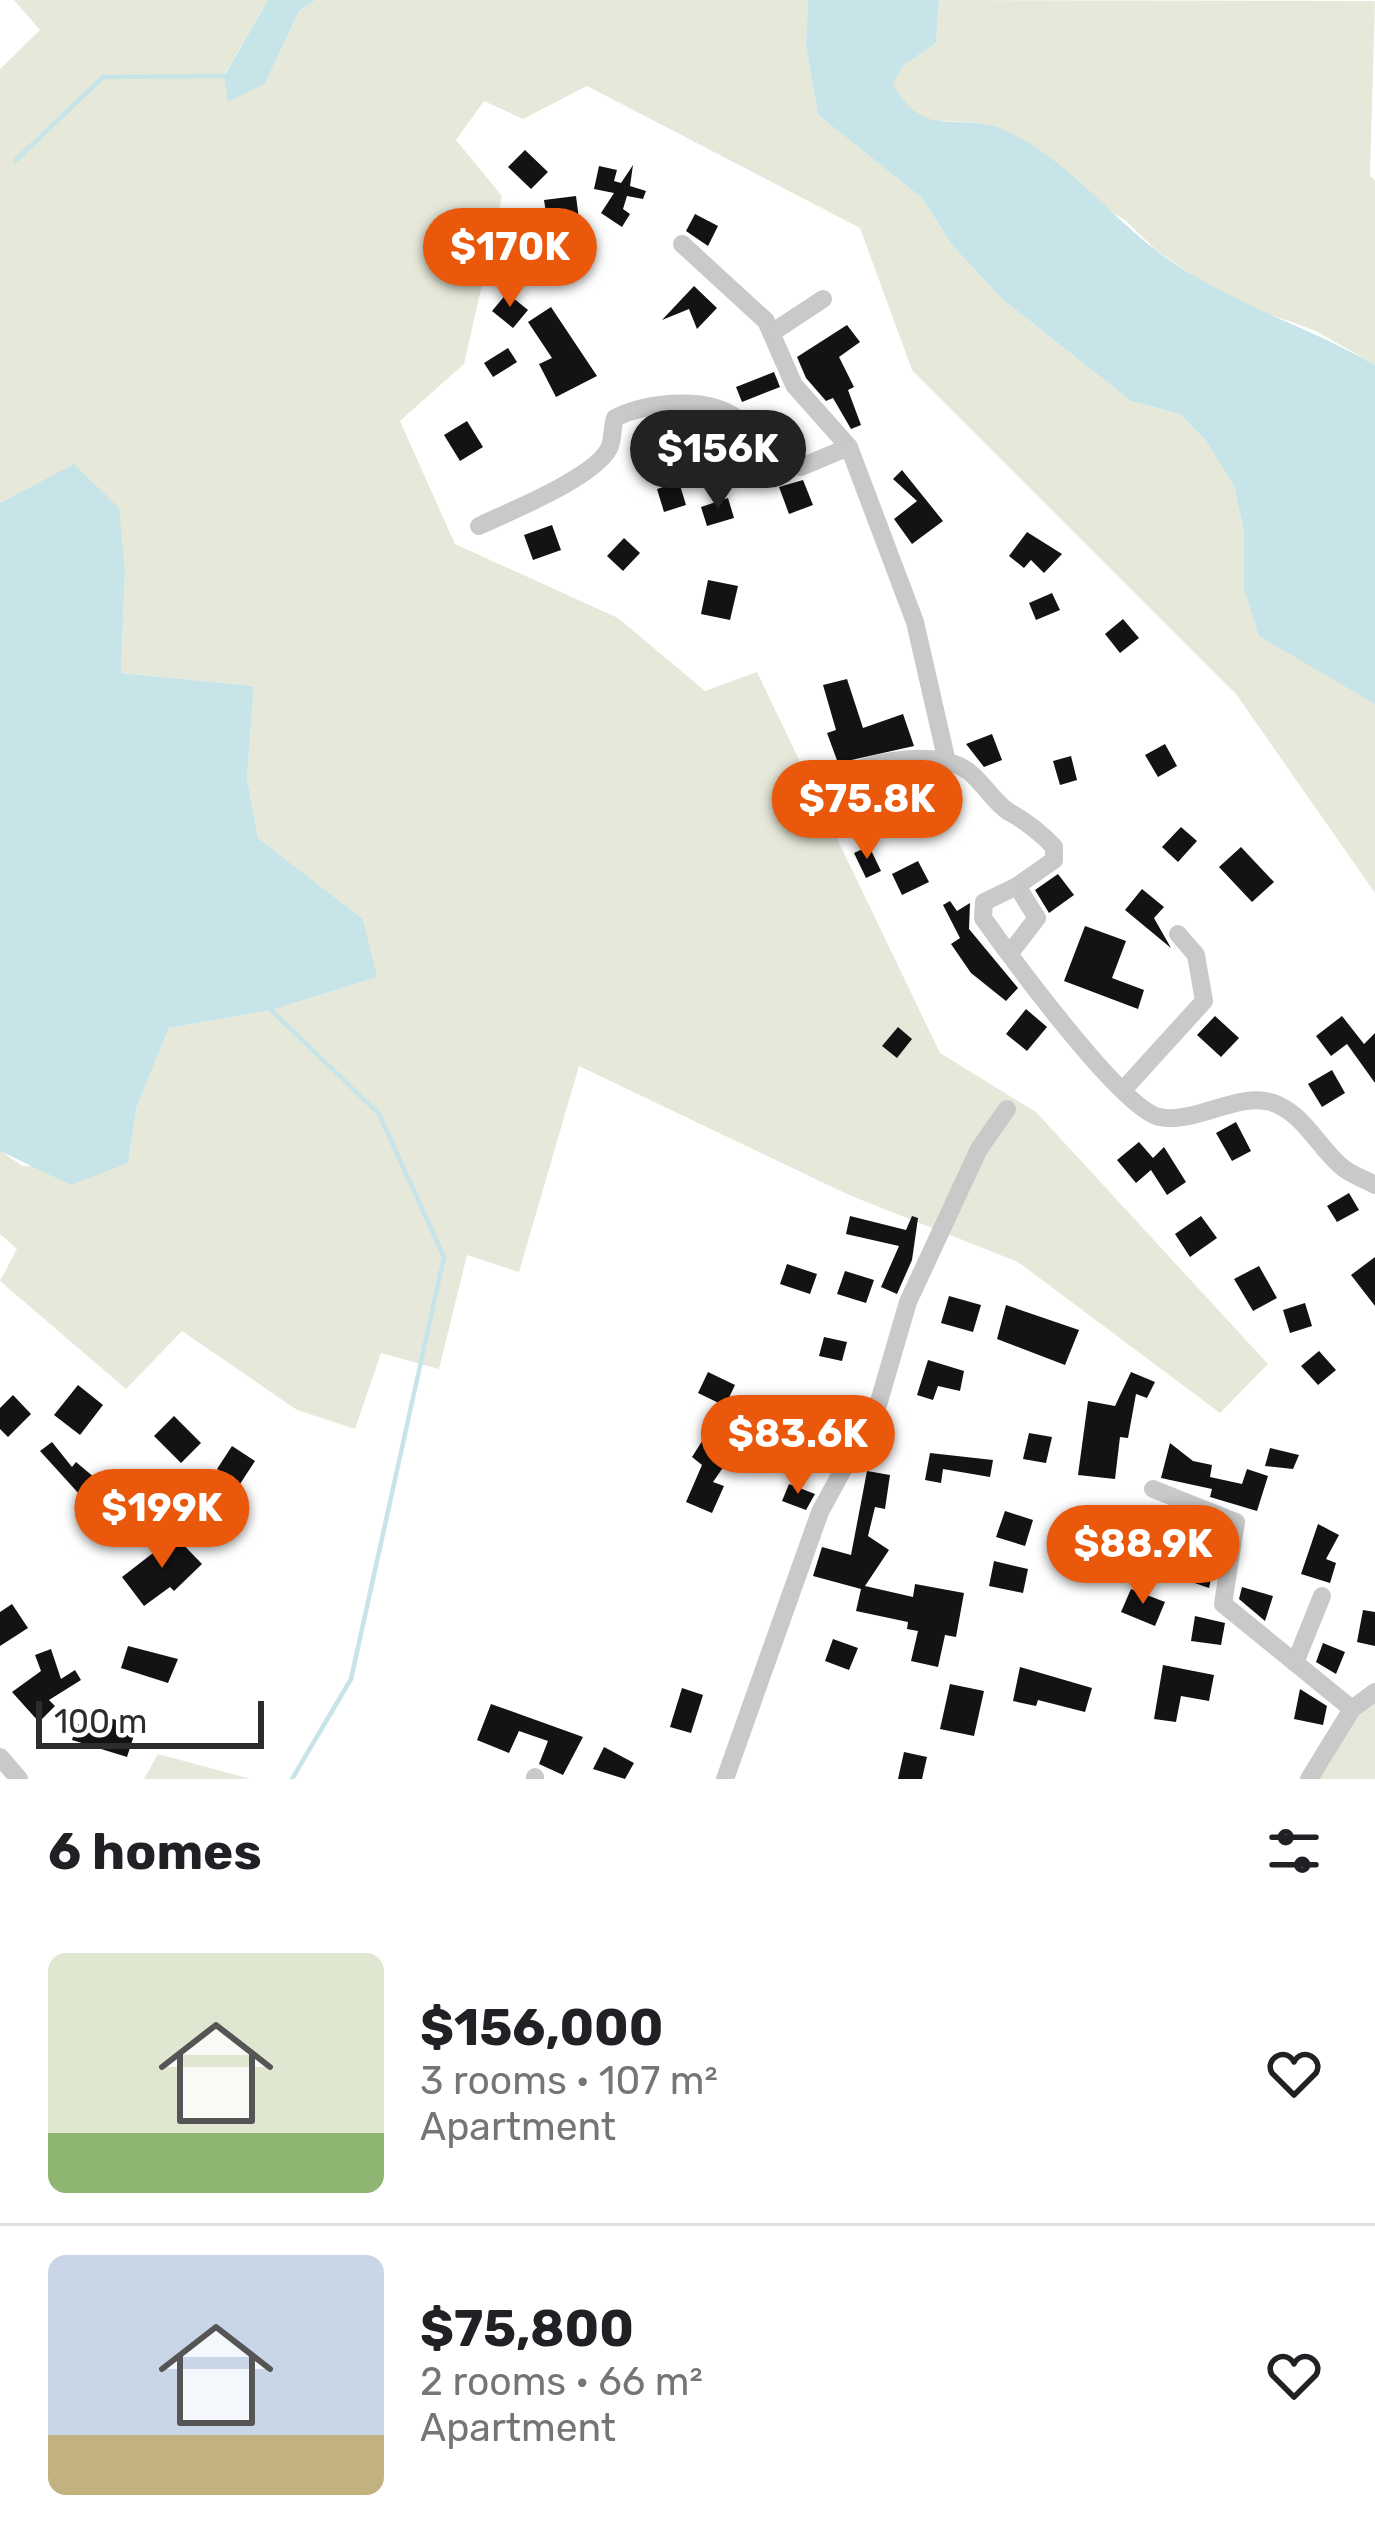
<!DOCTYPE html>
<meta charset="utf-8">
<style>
body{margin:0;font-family:Rubik,sans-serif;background:#f6f6f6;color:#202124;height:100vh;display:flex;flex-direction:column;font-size:45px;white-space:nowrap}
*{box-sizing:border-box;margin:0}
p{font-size:39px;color:#757577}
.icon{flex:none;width:66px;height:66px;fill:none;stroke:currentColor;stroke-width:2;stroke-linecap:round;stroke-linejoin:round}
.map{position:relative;height:1779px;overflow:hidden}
.sheet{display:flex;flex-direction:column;background:#fff;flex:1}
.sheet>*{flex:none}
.scale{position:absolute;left:36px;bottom:30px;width:228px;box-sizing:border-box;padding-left:12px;border:6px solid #2c2c2c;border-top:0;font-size:33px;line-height:42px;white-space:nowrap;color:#2c2c2c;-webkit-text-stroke:9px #fff;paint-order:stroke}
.price{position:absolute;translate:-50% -102px;padding:0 27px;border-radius:42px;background:#ea580c;color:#fff;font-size:39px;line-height:78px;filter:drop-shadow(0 3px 6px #0008)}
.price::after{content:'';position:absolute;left:50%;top:72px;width:36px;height:27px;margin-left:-18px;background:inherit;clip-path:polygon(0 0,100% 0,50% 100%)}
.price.on{background:#222;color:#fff}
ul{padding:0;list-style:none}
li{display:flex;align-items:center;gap:36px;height:300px;padding:0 48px}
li+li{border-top:3px solid #e0e0e0}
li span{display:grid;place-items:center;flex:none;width:336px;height:240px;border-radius:18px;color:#555}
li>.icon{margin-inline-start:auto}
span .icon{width:144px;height:144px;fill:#fffc;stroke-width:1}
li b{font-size:51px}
h2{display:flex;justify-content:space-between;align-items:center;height:144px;padding:0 48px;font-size:51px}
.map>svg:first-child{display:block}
</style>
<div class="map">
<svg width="1375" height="1779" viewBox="0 0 1375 1779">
<rect width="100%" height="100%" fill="#fff"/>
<!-- green -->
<g fill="#e6e9da">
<polygon points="14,0 268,0 224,75 265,84 299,11 316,0 808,0 806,46 818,115 922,198 952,245 1002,299 1131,401 1180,414 1206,441 1234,486 1244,532 1244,589 1333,675 1375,704 1375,893 1236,694 912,370 860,228 587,86 523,119 484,101 456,140 502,196 464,364 400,421 455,544 618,618 705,691 757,672 940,1053 1036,1112 1268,1364 1220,1413 1018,1262 849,1195 579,1066 519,1272 467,1255 439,1369 381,1353 355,1429 297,1410 182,1331 126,1389 0,1281 17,1249 0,1234 0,1151 23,1166 128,1163 137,1106 169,1028 272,1010 376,977 363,919 258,838 247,778 254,686 121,673 125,572 74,465 0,503 0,69 40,30"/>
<polygon points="939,0 1375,1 1370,175 1375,181 1375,365 1316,331 1228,299 1157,251 1126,221 974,122 928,121 909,112 892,83 903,66 936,43"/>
<polygon points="1375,1692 1375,1779 1309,1779"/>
<polygon points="158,1754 251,1779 144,1779"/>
</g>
<!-- water -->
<g fill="#c7e4e8">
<polygon points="268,0 316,0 299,11 265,84 228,102 224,76"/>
<path d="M808,0h131l-3,43 -33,23 -10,17c32,62 67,24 118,50 57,28 101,85 151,122 69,49 141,69 213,110v339l-116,-68 -15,-47v-57l-10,-46 -28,-45 -26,-27 -49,-13 -129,-102 -50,-54 -30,-47 -104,-83 -12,-69z"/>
<polygon points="74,464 119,508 125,572 121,673 254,686 247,778 258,838 363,919 377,977 272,1010 169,1028 137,1106 128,1163 71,1185 0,1151 0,503"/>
</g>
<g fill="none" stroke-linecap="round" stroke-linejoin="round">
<!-- stream -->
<g stroke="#c7e4e8" stroke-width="4.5">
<polyline points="15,161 103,77 227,76"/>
<polyline points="269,1008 379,1114 444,1257 351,1679 292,1779"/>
</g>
</g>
<!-- building -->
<g fill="#131313">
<polygon points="525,150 548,172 531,189 508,167"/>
<polygon points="633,165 630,186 646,191 643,199 627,196 623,209 630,214 622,227 601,213 614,193 594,189 599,166 617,170 614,181 621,183"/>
<polygon points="576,196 580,227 566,229 576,265 555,271 544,200"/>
<polygon points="695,214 718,226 708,246 686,231"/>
<polygon points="694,286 717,308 697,329 689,309 662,320"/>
<polygon points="507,293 528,310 513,328 492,311"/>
<polygon points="551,307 597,376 556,397 539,364 552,358 528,322"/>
<polygon points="847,325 860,342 839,357 854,387 848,390 861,425 851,429 833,398 826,401 806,378 797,357"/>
<polygon points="508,348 517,362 493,377 484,363"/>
<polygon points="774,372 780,387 742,402 736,387"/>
<polygon points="709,420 716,448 650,463 644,439"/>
<polygon points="467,421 483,447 460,461 444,435"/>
<polygon points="902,470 943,521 912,544 894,519 917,501 893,479"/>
<polygon points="803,480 813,505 789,514 779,487"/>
<polygon points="679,482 686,505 664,512 657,489"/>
<polygon points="728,498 734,518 707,526 701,507"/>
<polygon points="552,525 561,550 533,560 524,535"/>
<polygon points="1027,532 1062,554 1044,573 1031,560 1024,568 1009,556"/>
<polygon points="624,538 640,553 623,571 607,556"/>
<polygon points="708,580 738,586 730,620 701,614"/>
<polygon points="1052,593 1060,610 1036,620 1029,603"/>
<polygon points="1123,619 1139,638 1120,653 1105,634"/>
<polygon points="847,679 863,728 903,714 914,746 838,763 827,733 836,730 823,685"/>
<polygon points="992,734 1002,760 984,767 966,744"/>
<polygon points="1165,744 1177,766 1158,777 1145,755"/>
<polygon points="1071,756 1077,780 1060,785 1053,761"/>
<polygon points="873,779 886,812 891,810 894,819 939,799 949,821 922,833 918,824 871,841 862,816 855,818 843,786"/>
<polygon points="1181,827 1197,841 1178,862 1162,847"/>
<polygon points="869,846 881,871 866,878 854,853"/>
<polygon points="1241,847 1274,882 1252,902 1219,867"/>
<polygon points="918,861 929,882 902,895 892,874"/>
<polygon points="1058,874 1074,895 1049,913 1035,890"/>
<polygon points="1142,889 1164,907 1154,918 1171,948 1125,910"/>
<polygon points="950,901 957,911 970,903 969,929 1018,988 1006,1001 971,973 951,944 960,938 943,905"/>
<polygon points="1085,926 1126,941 1112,978 1144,990 1138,1009 1064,981"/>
<polygon points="1026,1009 1047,1027 1027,1051 1006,1034"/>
<polygon points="1215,1016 1239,1038 1221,1057 1197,1035"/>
<polygon points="1342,1016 1364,1044 1375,1033 1375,1083 1347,1044 1331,1056 1316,1036"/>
<polygon points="898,1027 912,1039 897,1058 882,1046"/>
<polygon points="1332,1070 1345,1093 1322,1107 1308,1084"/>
<polygon points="1236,1122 1251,1151 1232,1161 1216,1133"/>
<polygon points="1139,1142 1153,1158 1164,1147 1186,1182 1167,1195 1151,1170 1136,1183 1117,1160"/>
<polygon points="1349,1193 1359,1210 1337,1222 1327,1206"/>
<polygon points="850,1216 906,1230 912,1216 918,1218 912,1260 897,1294 881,1287 899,1246 846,1234"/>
<polygon points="1201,1216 1217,1238 1190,1257 1175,1234"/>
<polygon points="1375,1257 1375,1306 1351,1275"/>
<polygon points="787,1264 817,1274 810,1294 780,1284"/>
<polygon points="1259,1266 1277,1298 1253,1311 1234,1279"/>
<polygon points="845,1271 874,1280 866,1303 837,1294"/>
<polygon points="949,1296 981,1305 973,1332 941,1323"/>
<polygon points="1305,1303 1312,1326 1290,1333 1283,1310"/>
<polygon points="1006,1305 1079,1330 1065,1365 997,1339"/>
<polygon points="824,1337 847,1342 842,1361 819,1356"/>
<polygon points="1319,1351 1336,1370 1318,1385 1301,1366"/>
<polygon points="928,1360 964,1371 960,1391 938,1386 933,1400 917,1395"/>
<polygon points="708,1372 735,1385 725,1406 698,1393"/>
<polygon points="1131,1372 1155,1382 1147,1398 1136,1394 1128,1438 1120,1437 1115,1479 1078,1475 1088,1401 1115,1406"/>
<polygon points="78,1385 103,1405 80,1435 54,1415"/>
<polygon points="13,1395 31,1414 8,1437 0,1429 0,1408"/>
<polygon points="174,1416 201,1443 181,1463 154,1436"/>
<polygon points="803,1416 829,1423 822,1450 796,1443"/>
<polygon points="1029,1433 1052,1437 1046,1463 1023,1459"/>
<polygon points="704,1438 731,1456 713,1482 724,1486 712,1513 686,1502 702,1465 692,1457"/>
<polygon points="52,1442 72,1467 76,1462 95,1478 80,1495 40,1451"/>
<polygon points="1170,1443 1193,1461 1212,1465 1210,1477 1242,1484 1247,1469 1268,1476 1257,1511 1210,1497 1212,1489 1161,1478"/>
<polygon points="232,1446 255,1461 240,1484 217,1469"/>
<polygon points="1270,1448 1299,1455 1293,1469 1265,1466"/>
<polygon points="930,1453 993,1460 990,1477 943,1469 941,1483 925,1480"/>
<polygon points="867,1471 890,1475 885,1509 875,1507 868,1536 889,1550 865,1586 913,1597 915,1584 964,1593 956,1637 945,1635 938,1667 911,1661 918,1631 907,1629 908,1622 856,1611 861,1589 813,1576 822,1547 851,1555"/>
<polygon points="789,1484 815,1494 806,1510 782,1501"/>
<polygon points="1005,1511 1033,1520 1025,1546 996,1537"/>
<polygon points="1060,1524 1081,1532 1072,1557 1051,1549"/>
<polygon points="1318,1524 1339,1535 1326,1559 1336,1563 1330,1583 1301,1574"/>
<polygon points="1203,1527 1221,1533 1209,1588 1186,1580"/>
<polygon points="175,1536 202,1564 174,1591 170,1587 144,1606 122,1577"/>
<polygon points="994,1561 1028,1569 1023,1593 989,1586"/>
<polygon points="1242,1587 1273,1596 1265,1621 1239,1599"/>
<polygon points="1131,1589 1165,1602 1155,1626 1121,1612"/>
<polygon points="12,1604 28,1628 0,1646 0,1612"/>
<polygon points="1363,1610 1375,1612 1375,1646 1357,1642"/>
<polygon points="1195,1616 1225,1623 1221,1645 1191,1641"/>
<polygon points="833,1639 858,1648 849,1670 825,1661"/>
<polygon points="1323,1643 1345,1652 1336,1674 1316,1662"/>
<polygon points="128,1646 178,1659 168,1683 121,1668"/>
<polygon points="51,1649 61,1679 75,1670 81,1680 49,1700 55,1706 39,1722 12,1692 41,1671 35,1655"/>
<polygon points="1163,1665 1214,1675 1209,1701 1181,1696 1176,1722 1154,1719"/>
<polygon points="1020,1667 1092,1688 1085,1712 1038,1700 1036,1706 1013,1701"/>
<polygon points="950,1684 984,1691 974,1736 940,1729"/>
<polygon points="682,1688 703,1695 691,1733 670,1727"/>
<polygon points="1300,1689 1327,1706 1323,1725 1294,1719"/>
<polygon points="491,1704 583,1737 563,1775 539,1764 548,1741 519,1731 509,1753 477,1740"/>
<polygon points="106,1717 137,1726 127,1757 72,1740 77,1724 102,1731"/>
<polygon points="604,1747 634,1763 625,1779 593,1769"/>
<polygon points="904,1752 927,1757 922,1779 898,1779"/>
</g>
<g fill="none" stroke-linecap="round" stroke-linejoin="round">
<!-- minor -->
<g stroke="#c9c9c9" stroke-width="18">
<polyline points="682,244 766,321 794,385 849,447"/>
<polyline points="773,332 823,299"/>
<path d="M479,526c29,-14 120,-50 131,-80 3,-8 2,-19 5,-28 32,-16 93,-23 123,1 11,8 20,28 29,39l34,9 48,-20 66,175 32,140"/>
<path d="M847,773c32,-12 90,-24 121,-2 15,11 25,31 41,41 18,10 31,20 45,35v13l-37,26 20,32 -27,35"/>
<path d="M1017,886l-33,16 -1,16c27,38 138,190 176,199 36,8 82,-28 117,-13 29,12 43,44 66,63 9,8 23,12 33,18"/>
<polyline points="1124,1089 1204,1001 1196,955 1178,934"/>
<polyline points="1153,1489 1236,1522 1223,1604 1352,1709"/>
<polyline points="1295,1663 1322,1596"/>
<polyline points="0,1757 19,1779"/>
<polyline points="535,1777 535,1779"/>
<polyline points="725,1779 820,1512 878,1405 908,1302 979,1149 1007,1109"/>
<polyline points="1309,1779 1352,1709 1375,1692"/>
</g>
</g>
</svg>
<div class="scale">100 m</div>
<b class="price" style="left:510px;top:310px">$170K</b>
<b class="price on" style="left:718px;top:512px">$156K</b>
<b class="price" style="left:867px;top:862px">$75.8K</b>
<b class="price" style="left:798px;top:1497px">$83.6K</b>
<b class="price" style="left:162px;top:1571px">$199K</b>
<b class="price" style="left:1143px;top:1607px">$88.9K</b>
</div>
<section class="sheet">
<h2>6 homes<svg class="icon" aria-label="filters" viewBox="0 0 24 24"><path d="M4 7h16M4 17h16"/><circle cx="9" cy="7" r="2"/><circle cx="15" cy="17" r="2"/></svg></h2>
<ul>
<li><span style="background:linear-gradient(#dfe7d0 75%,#8fb573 0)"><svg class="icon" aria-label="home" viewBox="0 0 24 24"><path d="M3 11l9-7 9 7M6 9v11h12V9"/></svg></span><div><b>$156,000</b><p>3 rooms · 107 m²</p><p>Apartment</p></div><svg class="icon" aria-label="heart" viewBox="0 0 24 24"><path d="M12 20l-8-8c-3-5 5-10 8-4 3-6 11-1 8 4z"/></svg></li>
<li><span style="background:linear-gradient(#c9d6e8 75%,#c2b280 0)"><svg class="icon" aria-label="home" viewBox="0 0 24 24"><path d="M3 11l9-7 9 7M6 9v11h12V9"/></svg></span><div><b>$75,800</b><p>2 rooms · 66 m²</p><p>Apartment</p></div><svg class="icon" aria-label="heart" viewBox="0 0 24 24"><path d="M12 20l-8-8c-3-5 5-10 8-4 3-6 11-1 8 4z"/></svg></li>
</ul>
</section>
